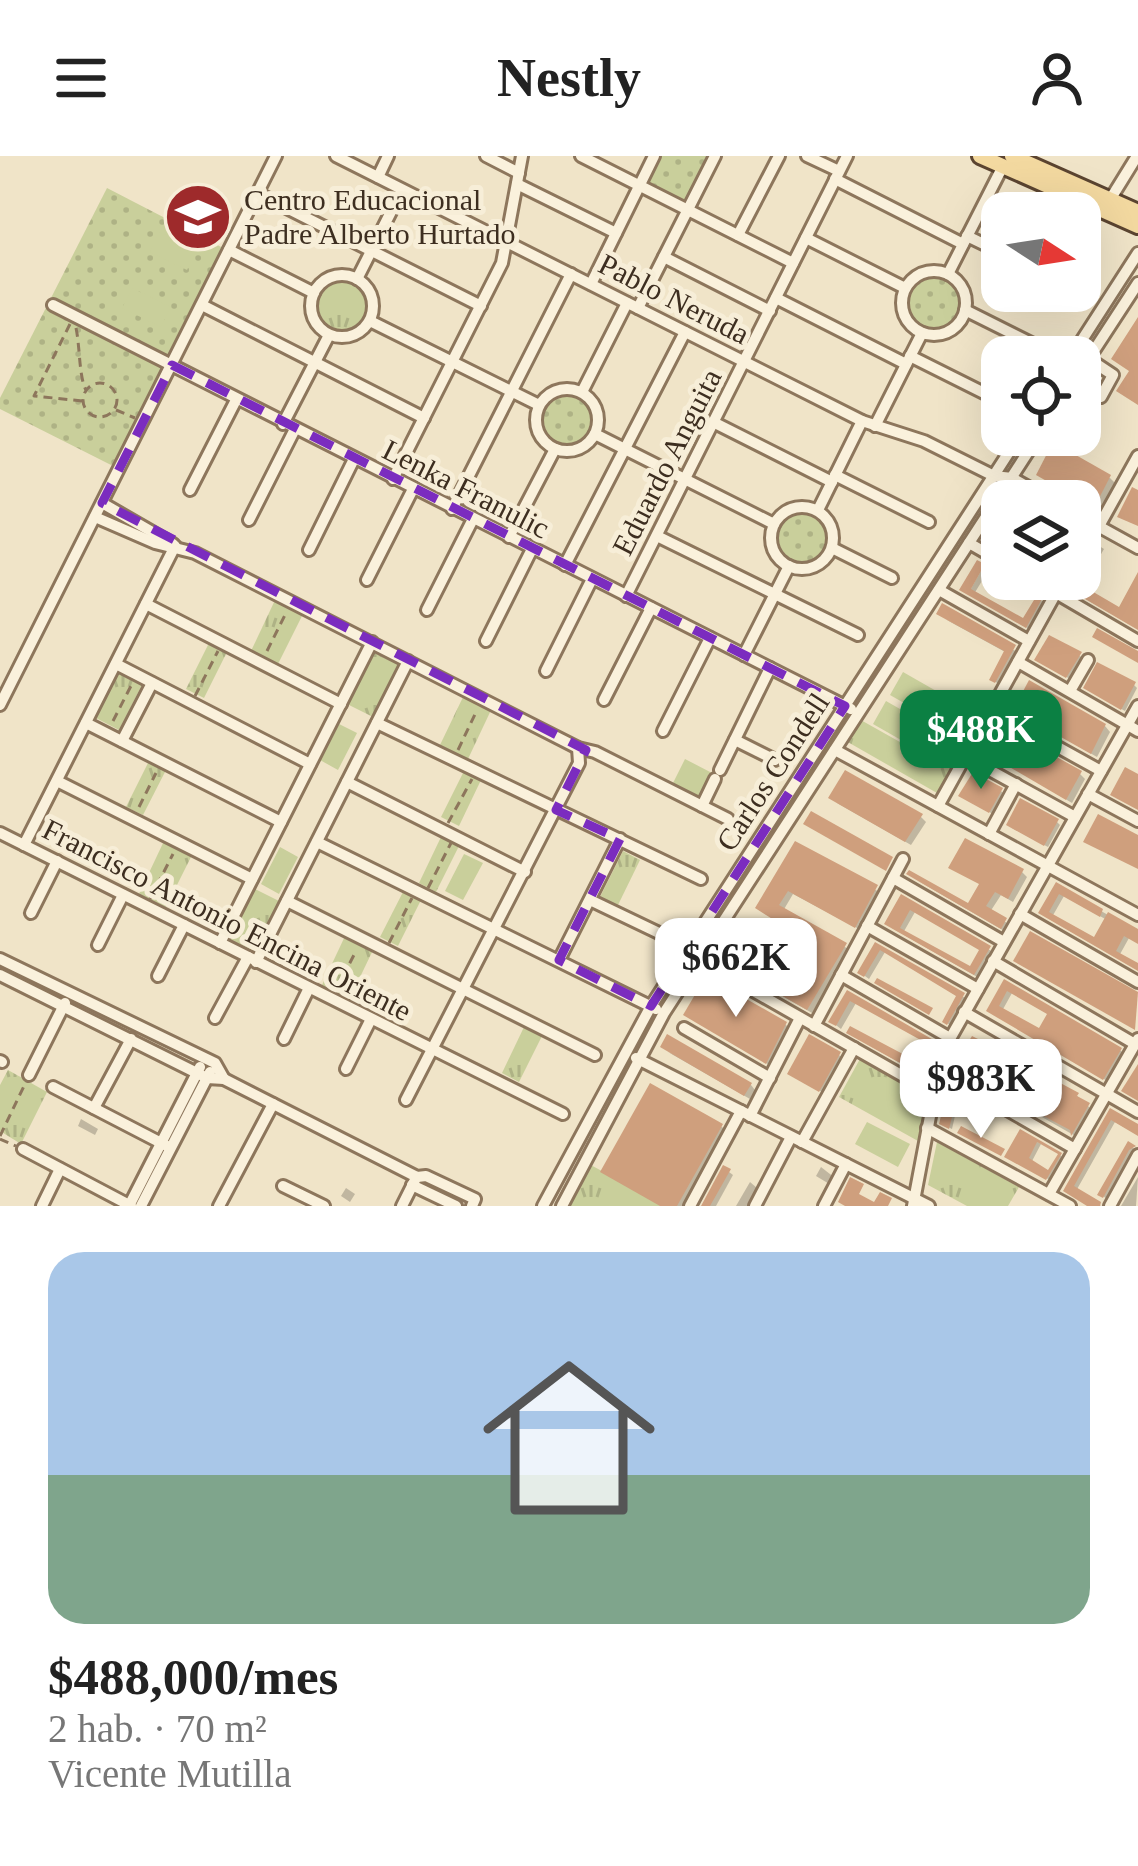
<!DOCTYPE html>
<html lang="es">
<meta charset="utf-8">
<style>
body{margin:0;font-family:Georgia,serif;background:#f6f6f6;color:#222;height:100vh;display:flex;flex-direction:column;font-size:45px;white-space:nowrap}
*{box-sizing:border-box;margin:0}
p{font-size:39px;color:#767676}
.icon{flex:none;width:66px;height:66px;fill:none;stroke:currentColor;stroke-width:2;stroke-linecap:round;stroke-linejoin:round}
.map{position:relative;height:1050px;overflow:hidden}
.side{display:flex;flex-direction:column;background:#fff;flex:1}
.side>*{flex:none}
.needle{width:78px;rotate:102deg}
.controls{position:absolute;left:981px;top:36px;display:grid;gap:24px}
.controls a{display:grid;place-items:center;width:120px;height:120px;border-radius:24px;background:#fff;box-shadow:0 12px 48px #0002;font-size:60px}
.price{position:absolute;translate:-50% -102px;padding:0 27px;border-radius:24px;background:#fff;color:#222;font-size:39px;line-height:78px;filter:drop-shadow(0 3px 6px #0008)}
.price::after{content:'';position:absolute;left:50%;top:72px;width:36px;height:27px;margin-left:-18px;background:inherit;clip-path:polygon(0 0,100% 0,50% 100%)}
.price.active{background:#0b8043;color:#fff}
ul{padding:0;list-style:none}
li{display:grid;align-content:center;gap:24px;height:636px;padding:0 48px}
li span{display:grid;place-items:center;height:372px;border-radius:36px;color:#555}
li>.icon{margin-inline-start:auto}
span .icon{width:216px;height:216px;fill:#fffc;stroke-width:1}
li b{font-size:51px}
header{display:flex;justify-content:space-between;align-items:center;height:156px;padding:0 48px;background:#fff;font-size:54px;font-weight:600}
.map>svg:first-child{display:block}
</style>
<header><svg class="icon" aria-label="menu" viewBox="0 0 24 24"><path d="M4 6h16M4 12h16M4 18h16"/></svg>Nestly<svg class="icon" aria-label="person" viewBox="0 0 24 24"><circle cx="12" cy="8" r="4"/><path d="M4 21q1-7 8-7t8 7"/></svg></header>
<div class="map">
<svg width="1138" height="1050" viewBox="0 0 1138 1050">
<defs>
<pattern id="grass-tufts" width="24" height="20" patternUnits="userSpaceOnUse" patternTransform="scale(3)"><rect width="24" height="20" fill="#c9cf9b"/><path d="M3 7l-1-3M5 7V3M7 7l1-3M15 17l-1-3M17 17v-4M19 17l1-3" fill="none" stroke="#aeb285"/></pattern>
<pattern id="park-dots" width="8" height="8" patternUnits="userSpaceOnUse" patternTransform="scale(3)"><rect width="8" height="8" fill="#c9cf9b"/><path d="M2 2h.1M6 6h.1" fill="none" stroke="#aeb285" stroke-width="1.8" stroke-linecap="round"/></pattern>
</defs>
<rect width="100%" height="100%" fill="#f0e4c8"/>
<!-- grass -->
<g fill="url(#grass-tufts)">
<circle cx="343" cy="151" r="26"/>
<polygon points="276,442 304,456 278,508 251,495"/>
<polygon points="209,487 227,496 204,542 186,533"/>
<polygon points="372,496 400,509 375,562 347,548"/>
<polygon points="118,517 142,529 119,574 96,562"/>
<polygon points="464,539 492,552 468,603 440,589"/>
<polygon points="859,563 916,595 934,565 967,584 937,637 846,585"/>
<polygon points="685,603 714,618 699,646 671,631"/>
<polygon points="149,605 166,614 143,659 126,651"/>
<polygon points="464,615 481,624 459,670 441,661"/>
<polygon points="441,681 459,690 436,736 419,727"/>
<polygon points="164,685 192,699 166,751 139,738"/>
<polygon points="623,695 640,704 618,749 600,741"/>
<polygon points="253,732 281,746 257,796 229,783"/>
<polygon points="403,736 421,744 398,790 380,781"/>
<polygon points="346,778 374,792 350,842 322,829"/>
<polygon points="524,871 542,880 519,926 502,917"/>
<polygon points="861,901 927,937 918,985 839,941"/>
<polygon points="8,914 47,936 21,988 0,975 0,929"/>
<polygon points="937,986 1019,1031 1008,1050 967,1050 928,1029"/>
<polygon points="587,1007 667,1050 564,1050"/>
</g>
<!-- park -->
<g fill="url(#park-dots)">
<polygon points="658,0 707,0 684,46 645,26"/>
<polygon points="107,32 225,93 113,310 0,253 0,242"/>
<circle cx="934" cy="147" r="26"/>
<circle cx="566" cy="263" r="26"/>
<circle cx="802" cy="381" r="26"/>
</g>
<!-- garden -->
<g fill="#c9cf9b">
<polygon points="159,76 197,94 187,114 150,96"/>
<polygon points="132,132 171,151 161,171 122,152"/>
<polygon points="903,516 945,540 932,563 890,539"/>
<polygon points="886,545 928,569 915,592 873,568"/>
<polygon points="339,568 357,577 338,614 320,604"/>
<polygon points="280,691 298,701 279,738 261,728"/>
<polygon points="464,698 483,707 463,744 445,735"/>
<polygon points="867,966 910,988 898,1011 855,988"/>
</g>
<!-- shadow -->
<g fill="#0003" fill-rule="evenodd">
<polygon points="1110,322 1115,327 1100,355 1045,324"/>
<polygon points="1080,378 1104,393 1081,433 1120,455 1138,422 1138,473 1051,423 1080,423"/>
<polygon points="992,382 1002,386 1002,395 990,385"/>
<polygon points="983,411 988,415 974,438 1024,466 1037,445 996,420 1002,417 1002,423 1028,423 1027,433 1046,448 1031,474 968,438"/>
<polygon points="945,463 1020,497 1001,530 992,523 1007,497"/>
<polygon points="1050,483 1083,502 1070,523 1041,506"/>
<polygon points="1134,529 1137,532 1125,555 1090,535"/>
<polygon points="987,540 990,543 974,573 970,569"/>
<polygon points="1022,558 1105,570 1110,576 1097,601"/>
<polygon points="992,599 1080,618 1085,623 1072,647"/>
<polygon points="1001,635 1004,638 993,658 965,643"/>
<polygon points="837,647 921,661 926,666 911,689"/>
<polygon points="1057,666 1060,669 1048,691 1012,672"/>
<polygon points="796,689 881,737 861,774 793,738 783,755 850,794 812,857 730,810 766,782 777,765 764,757"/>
<polygon points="1022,716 1027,721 1013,746 1001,739 990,756 1010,769 1006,776 915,723 969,751"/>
<path d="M1057,730l81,46v11l-9,-5 -10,18 19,14 -92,-53zM1064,740l43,24 -12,21 -43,-24z"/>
<path d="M902,742l91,54 -14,26 -87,-50zM915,756l67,38 -11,20 -68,-37z"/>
<polygon points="876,790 967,843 952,871 945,865 959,841 885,796 869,823 861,817"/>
<path d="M1005,827l115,67 4,4 -15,28 -115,-68zM1012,837l38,22 -10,17 -38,-21z"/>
<polygon points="848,838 939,892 923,920 855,881 917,909 929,888 856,847 841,873 832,866"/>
<polygon points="692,863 785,868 790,873 771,910"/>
<polygon points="978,886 982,891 970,912 1008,934 1077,940 1088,950 1092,954 1077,981 961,915"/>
<polygon points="668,896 751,929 755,934 750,943"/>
<polygon points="839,899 842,902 822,936 794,920"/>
<polygon points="956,939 959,942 952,973 946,970"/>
<polygon points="1111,956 1138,971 1138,979 1115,966 1076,1035 1101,1050 1091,1050 1067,1033"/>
<polygon points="81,963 98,973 95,979 78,970"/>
<polygon points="721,970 727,976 685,1050 661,1050"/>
<polygon points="1021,977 1041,988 1031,1007 1049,1018 1060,999 1063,1002 1050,1024 1011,1003"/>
<polygon points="1129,989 1138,996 1109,1045 1101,1038"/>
<polygon points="821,1011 835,1022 831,1029 816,1020"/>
<polygon points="729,1016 733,1019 716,1050 703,1050"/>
<polygon points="1138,1021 1136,1050 1121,1050"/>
<polygon points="750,1026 757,1032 747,1050 736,1050"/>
<polygon points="346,1032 355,1038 350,1046 341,1040"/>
</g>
<!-- building -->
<g fill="#cf9f7d" fill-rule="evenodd">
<polygon points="1138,161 1138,249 1116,235 1129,215 1111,203"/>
<polygon points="1053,286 1111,319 1094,352 1036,319"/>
<polygon points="1132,331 1138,334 1138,370 1117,361"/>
<polygon points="1080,374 1101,386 1090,406 1078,427 1119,451 1138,416 1138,474 1051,423 1080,423"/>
<polygon points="977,404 985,408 971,433 1023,462 1034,444 997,423 1022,423 1026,431 1043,441 1026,472 959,434"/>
<polygon points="942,447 1016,489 995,527 989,524 1004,495 936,458"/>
<polygon points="1097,472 1138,495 1138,507 1092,481"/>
<polygon points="1049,479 1082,496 1066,522 1034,504"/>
<polygon points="1097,506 1136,526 1121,554 1083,532"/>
<polygon points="1029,524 1106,568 1091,598 1013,554"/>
<polygon points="1004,572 1082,615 1066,644 989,599"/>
<polygon points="1125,611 1138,618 1138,654 1110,639"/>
<polygon points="845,614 923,658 905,686 828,642"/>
<polygon points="973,616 1003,632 989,657 958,640"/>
<polygon points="1020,642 1059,663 1044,690 1006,669"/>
<polygon points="811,655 893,701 886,715 803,668"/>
<polygon points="1098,658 1138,679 1138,713 1083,686"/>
<polygon points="965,682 1024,713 1008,743 995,736 986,750 1007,762 1001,773 906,718 909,714 968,747 979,728 948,712"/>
<polygon points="795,685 878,729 855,772 788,735 779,749 847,787 807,854 721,805 743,767 765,778 774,764 755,752"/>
<polygon points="1056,726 1103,753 1100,761 1059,738 1049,756 1094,781 1108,756 1138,773 1138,788 1124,780 1116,795 1138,807 1138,815 1038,757"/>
<path d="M901,738l90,52 -17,29 -90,-51zM910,754l69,40 -9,16 -70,-38z"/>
<polygon points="1030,775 1138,836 1135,874 1013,805"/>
<polygon points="875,786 965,837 947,869 942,866 956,840 880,794 864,821 857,817"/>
<polygon points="706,820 787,866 766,908 683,859"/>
<polygon points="877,822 933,852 929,859 874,827"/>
<path d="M1004,823l118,69 -19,32 -117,-69zM1007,835l40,23 -8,14 -40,-22z"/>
<polygon points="847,834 937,886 918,917 846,877 850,870 916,905 926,887 850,845 836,870 828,866"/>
<polygon points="667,878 752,927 744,940 660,891"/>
<polygon points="809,878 841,896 819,936 787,918"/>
<polygon points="972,880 980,884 967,907 1007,930 1017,913 982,894 986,887 1079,937 1077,940 1090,947 1071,980 1070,974 953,912"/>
<polygon points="1138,908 1138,945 1121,935"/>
<polygon points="650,927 723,968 677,1050 660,1050 600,1016"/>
<polygon points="948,931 958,937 949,973 939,968"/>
<polygon points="1110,952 1138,968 1138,980 1111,964 1074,1030 1101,1046 1100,1050 1087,1050 1063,1035"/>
<polygon points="961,970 1005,993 1001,1000 957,977"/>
<path d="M1020,973l42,24 -16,27 -42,-23zM1037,986l21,12 -10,16 -19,-12z"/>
<polygon points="1128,985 1136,990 1129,994 1103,1042 1097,1039"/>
<polygon points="723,1009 731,1013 710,1050 701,1050"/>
<polygon points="850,1021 864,1028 859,1038 874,1046 880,1036 892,1042 888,1050 845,1050 838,1046"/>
</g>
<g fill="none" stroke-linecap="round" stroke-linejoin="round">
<defs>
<g id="minor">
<polyline points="336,0 862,265 924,285 994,320 1012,322 1053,345"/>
<polyline points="486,0 519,17"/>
<polyline points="581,0 793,107"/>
<polyline points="807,0 839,15"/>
<polyline points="378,21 388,0"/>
<polyline points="835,23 963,88"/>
<polyline points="517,28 616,77"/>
<polyline points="257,37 481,150"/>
<polyline points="1108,47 1137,0"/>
<polyline points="738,79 779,0"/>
<polyline points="967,80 1002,97"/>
<polyline points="806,82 905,132"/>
<polyline points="229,94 314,137"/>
<polyline points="664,101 770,155"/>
<circle cx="934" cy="147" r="32"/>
<polyline points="948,118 1003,10"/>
<circle cx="342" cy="150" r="31"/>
<polyline points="357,123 402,34"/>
<polyline points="591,128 654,0"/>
<polyline points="1077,135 1080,137"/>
<polyline points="776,142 906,208"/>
<polyline points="53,149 851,553"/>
<polyline points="202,149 424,262"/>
<polyline points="638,152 715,0"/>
<polyline points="965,154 1043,193"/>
<polyline points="370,165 539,249"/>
<polyline points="910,200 1002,246"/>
<polyline points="1071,201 1138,97"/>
<polyline points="1089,203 1113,219 1101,241"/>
<polyline points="1080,216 1138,127"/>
<circle cx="567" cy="264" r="31"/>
<polyline points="582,236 627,147"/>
<polyline points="713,266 832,326"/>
<polyline points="283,268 329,179"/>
<polyline points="875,270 922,177"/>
<polyline points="595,278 774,368"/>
<polyline points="835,319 929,366"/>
<polyline points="393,323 502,107 522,0"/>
<polyline points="190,334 236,244"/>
<polyline points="102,347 173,388"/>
<circle cx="802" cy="382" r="31"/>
<polyline points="452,353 571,118"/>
<polyline points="818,354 862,265"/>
<polyline points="1080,360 1138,392"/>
<polyline points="95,361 155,387 195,397 578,592 595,596 728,663"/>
<polyline points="249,364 295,273"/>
<polyline points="1099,370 1138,300"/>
<polyline points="657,380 858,479"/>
<polyline points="509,381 555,293"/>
<polyline points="969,387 1002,406"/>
<polyline points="832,392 892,422"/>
<polyline points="309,394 354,303"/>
<polyline points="565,409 685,176"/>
<polyline points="1032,423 1138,485"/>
<polyline points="367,424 413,333"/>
<polyline points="939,434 1029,485"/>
<polyline points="626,440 847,0"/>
<polyline points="146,448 341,548"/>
<polyline points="427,454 473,363"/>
<polyline points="486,485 532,393"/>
<polyline points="744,499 789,410"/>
<polyline points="1018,506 1138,575"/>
<polyline points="116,508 310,608"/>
<polyline points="546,515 592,423"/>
<polyline points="1070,535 1088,504"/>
<polyline points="604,544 651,452"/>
<polyline points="0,549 276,0"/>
<polyline points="991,554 1101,615"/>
<polyline points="86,567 281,666"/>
<polyline points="377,567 701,723"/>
<polyline points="663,575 710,482"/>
<polyline points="735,584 775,604"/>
<polyline points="122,585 152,527"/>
<polyline points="835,594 1138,759"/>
<polyline points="966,601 1075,661"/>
<polyline points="720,614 770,512"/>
<polyline points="57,625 252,723"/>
<polyline points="347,626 525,716"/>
<polyline points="1088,638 1138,665"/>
<polyline points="702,650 715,623"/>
<polyline points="938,650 1056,437"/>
<polyline points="0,677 563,958"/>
<polyline points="989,678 1016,628"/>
<polyline points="317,686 656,853"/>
<polyline points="24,689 175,390"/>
<polyline points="893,722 1004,786"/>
<polyline points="590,744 661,778"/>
<polyline points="287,745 595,899"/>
<polyline points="31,757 57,705"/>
<polyline points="1020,758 1138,826"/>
<polyline points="867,770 978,833"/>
<polyline points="220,787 372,486"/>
<polyline points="98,789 123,739"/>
<polyline points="0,803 215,907 224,923"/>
<polyline points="559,804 620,683"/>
<polyline points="699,804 933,937"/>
<polyline points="993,805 1135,888"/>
<polyline points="256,806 408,505"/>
<polyline points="0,819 207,922 224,923 417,1021 426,1020 475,1043 472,1050"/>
<polyline points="841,819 950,882"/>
<polyline points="158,820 184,769"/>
<polyline points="964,856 1138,956"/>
<polyline points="215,862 248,801"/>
<polyline points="814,870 903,703"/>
<polyline points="684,872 770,922"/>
<polyline points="284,883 309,832"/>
<polyline points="636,902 929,1050"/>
<polyline points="0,905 2,906"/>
<polyline points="346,913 371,863"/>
<polyline points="938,914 1075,993"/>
<polyline points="29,919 65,847"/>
<polyline points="53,931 167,990"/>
<polyline points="406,944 579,607 578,592"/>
<polyline points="94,952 131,883"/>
<polyline points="750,960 800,862"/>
<polyline points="927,972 1070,1050"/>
<polyline points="802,986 854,892"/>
<polyline points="23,993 131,1050"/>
<polyline points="412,1029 456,1050"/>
<polyline points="283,1030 324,1050"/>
<polyline points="1049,1038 1138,883"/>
<polyline points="42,1050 60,1013"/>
<polyline points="129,1050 200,911"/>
<polyline points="141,1050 210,916"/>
<polyline points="219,1050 273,948"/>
<polyline points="402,1050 415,1024"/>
<polyline points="543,1050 651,850 1020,279"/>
<polyline points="562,1050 664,857 1039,279"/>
<polyline points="690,1050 741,955"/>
<polyline points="755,1050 791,981"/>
<polyline points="824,1050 846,1008"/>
<polyline points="913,1050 942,897 1138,550"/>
<polyline points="1110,1050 1138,999"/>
</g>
<g id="major">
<polyline points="980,0 1138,70"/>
<polyline points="1012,0 1138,56"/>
</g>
</defs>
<!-- minor casing -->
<use href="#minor" stroke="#8d765c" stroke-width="16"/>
<!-- major casing -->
<use href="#major" stroke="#5b4430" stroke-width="20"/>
<!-- path -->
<g stroke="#8d765c" stroke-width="3" stroke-dasharray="9 6" stroke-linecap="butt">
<polyline points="70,168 34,240 83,245"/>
<path d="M76,172c4,18 3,50 10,62"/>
<circle cx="100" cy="244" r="17"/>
<polyline points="116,254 135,262"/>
<polyline points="267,495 287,455"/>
<polyline points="195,540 218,495"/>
<polyline points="113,565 133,526"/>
<polyline points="458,594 477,554"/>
<polyline points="139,651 156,617"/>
<polyline points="448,667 472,623"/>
<polyline points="428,732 451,687"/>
<polyline points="150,743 173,698"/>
<polyline points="389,787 412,742"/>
<polyline points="336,834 356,795"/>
<polyline points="0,980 25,928"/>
<polyline points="0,983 16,990"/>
</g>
<!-- minor -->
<use href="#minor" stroke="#faf1dc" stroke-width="10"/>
<!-- major -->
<use href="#major" stroke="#f3d9a0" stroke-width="14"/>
</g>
<!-- marked area -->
<path fill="none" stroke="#7b2cbf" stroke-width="9" stroke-dasharray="24 15" stroke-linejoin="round" d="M172,209l673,341 -194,300 -92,-46 61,-121 -64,-29 30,-60 -484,-247z"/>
<!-- icons -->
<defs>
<symbol id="school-disc" viewBox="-11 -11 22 22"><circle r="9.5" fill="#9e2a2b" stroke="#f7eed8"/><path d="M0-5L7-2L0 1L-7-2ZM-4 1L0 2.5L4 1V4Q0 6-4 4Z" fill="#fff"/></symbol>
</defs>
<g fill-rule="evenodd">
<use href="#school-disc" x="160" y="23" width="76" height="76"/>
</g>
<g text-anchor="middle" stroke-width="10" stroke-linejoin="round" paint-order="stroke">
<!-- poi labels -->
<g font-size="30" fill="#3d2e20" stroke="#f7eed8" text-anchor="start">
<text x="244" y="54">Centro Educacional<tspan x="244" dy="34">Padre Alberto Hurtado</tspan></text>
</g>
<!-- street labels -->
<g font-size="30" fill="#3d2e20" stroke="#f7eed8">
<text transform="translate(674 143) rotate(27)" y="10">Pablo Neruda</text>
<text transform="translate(667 306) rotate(-63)" y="10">Eduardo Anguita</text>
<text transform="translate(466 333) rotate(27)" y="10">Lenka Franulic</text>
<text transform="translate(773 616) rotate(-57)" y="10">Carlos Condell</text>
<text transform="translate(227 764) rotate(27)" y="10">Francisco Antonio Encina Oriente</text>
</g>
</g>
</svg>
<div class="controls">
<a><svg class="needle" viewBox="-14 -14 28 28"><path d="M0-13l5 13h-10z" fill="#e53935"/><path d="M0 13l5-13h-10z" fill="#767676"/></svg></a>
<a><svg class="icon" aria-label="locate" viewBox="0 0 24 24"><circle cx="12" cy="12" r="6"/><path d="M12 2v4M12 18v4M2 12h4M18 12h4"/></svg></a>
<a><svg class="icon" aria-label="layers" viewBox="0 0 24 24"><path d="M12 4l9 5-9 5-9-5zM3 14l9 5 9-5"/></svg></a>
</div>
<b class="price active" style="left:981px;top:636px">$488K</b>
<b class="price" style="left:736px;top:864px">$662K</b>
<b class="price" style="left:981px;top:985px">$983K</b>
</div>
<section class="side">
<ul>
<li><span style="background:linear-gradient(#a9c7e8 60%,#7fa58c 0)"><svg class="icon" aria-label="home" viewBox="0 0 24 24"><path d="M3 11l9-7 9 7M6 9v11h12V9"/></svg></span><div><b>$488,000/mes</b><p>2 hab. · 70 m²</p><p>Vicente Mutilla</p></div></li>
</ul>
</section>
